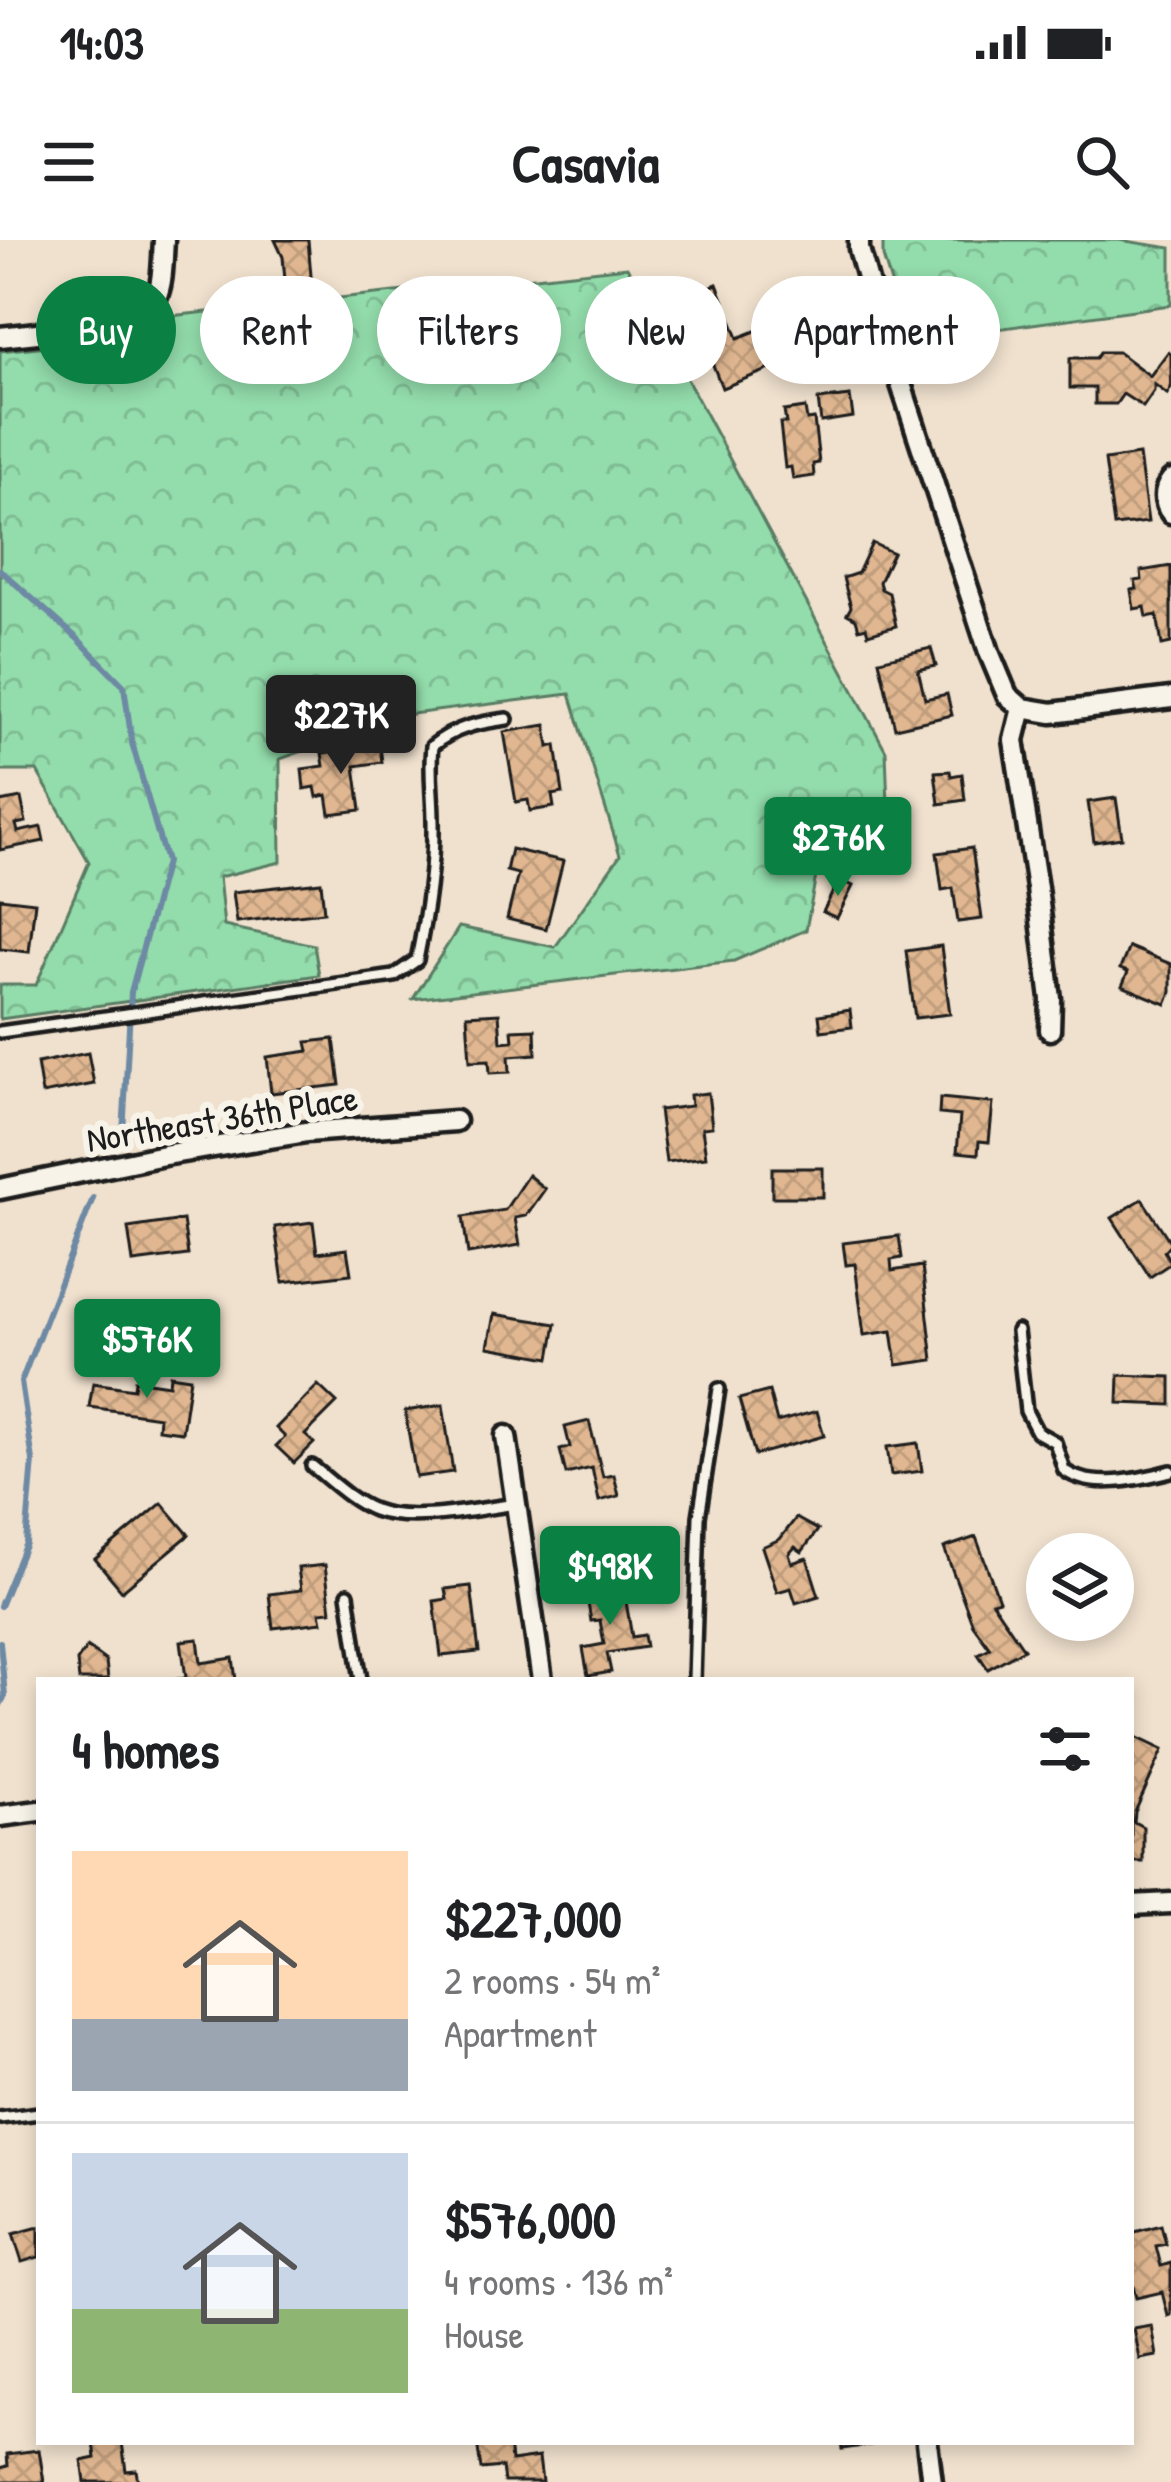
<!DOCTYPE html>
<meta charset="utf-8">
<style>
body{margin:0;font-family:"Patrick Hand",sans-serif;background:#f2f2f2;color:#202124;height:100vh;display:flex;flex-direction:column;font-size:45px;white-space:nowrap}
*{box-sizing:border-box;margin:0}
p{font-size:39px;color:#757577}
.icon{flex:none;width:66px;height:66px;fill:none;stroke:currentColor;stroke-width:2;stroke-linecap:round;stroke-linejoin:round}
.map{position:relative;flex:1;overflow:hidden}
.side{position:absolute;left:36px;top:1437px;width:1098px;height:768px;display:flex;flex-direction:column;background:#fff;border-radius:0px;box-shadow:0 6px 18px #0003}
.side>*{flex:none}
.top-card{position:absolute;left:36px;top:36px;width:1101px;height:108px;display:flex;gap:24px}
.controls{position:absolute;left:1026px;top:1293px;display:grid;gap:24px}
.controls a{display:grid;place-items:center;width:108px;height:108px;border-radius:50%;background:#fff;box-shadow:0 6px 18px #0003;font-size:60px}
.price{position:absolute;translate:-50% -102px;padding:0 27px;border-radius:12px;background:#0b8043;color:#fff;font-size:39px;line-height:78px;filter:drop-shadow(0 3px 6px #0008)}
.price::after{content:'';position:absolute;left:50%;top:72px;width:36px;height:27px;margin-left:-18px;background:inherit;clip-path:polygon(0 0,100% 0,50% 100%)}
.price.on{background:#222;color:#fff}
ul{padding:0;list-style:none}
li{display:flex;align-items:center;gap:36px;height:300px;padding:0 36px}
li+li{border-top:3px solid #e0e0e0}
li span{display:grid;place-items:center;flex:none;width:336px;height:240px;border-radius:0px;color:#555}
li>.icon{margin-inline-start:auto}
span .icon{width:144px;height:144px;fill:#fffc;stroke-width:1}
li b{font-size:51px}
h2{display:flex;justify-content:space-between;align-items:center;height:144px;padding:0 36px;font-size:51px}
.chip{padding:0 42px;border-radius:54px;background:#fff;box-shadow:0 6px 18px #0003;font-size:42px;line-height:108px}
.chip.on{background:#0b8043;color:#fff}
.status{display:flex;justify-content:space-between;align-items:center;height:84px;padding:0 60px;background:#fff;direction:ltr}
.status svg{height:33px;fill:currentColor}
header{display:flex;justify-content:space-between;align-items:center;height:156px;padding:0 36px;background:#fff;font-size:54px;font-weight:700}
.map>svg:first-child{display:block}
</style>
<div class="status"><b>14:03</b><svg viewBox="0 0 49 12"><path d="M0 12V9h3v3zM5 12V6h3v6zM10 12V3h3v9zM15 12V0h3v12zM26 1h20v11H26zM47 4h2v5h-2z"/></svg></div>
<header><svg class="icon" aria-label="menu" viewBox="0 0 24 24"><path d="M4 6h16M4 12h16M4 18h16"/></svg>Casavia<svg class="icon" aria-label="search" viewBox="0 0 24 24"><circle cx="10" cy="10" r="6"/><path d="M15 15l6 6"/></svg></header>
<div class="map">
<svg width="1171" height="2242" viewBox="0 0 1171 2242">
<defs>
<pattern id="forest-crowns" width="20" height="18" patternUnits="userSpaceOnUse" patternTransform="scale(3)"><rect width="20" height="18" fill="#93dcab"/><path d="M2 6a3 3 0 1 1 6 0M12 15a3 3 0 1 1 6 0" fill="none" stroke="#7ebc93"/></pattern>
<pattern id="building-cross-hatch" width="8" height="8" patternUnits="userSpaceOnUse" patternTransform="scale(3)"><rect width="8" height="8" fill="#e0b791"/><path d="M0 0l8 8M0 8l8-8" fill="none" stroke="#c09d7c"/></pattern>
</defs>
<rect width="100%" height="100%" fill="#f0e1ce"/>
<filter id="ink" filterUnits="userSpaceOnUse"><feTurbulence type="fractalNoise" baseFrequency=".00833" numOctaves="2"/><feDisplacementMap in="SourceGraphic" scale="24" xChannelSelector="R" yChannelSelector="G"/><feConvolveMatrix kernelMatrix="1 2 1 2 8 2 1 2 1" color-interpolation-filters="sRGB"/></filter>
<g filter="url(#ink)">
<!-- forest -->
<g fill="url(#forest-crowns)" stroke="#587c64" stroke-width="3">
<polygon points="883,0 1119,0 1171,8 1171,65 909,101 883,17"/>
<polygon points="627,27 886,511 889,593 818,625 806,690 734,721 413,759 459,687 555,707 620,615 570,454 404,475 280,519 281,622 219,637 224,686 314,705 319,735 0,779 0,745 36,745 89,622 37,531 0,531 0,111 152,95 170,76"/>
</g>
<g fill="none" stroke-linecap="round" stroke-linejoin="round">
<!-- stream -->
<g stroke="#6d89a4" stroke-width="6">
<polyline points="0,330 78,399 124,446 132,503 166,622 131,752 123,894"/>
<polyline points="0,1366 26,1303 33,1221 21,1142 93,958"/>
<polyline points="0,1402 5,1456 0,1465"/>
</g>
</g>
<!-- building -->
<g fill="url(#building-cross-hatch)" stroke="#1c1c1c" stroke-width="3">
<polygon points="275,0 308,0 312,48 300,54 301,62 280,64 279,43 285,40 283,17"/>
<polygon points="717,44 738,98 768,86 783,124 722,148 686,56"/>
<polygon points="1100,112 1118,112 1150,136 1168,112 1171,114 1171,148 1167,154 1154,144 1154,151 1143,167 1123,154 1116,164 1095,164 1095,148 1070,148 1070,118 1096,118"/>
<polygon points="850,156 853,177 821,182 818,160"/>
<polygon points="805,168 807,180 814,179 819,223 813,224 814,236 793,239 791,227 785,228 780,183 786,183 784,171"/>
<polygon points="1139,215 1148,282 1114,286 1105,220"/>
<polygon points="872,303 893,313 879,342 881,349 889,353 896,386 868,394 866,387 859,389 856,379 847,374 851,367 843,338 858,333"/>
<polygon points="1171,326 1171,403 1162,405 1157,375 1147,377 1145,367 1134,369 1131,350 1137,349 1135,341 1142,340 1141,331"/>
<polygon points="931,408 936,426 918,430 925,459 947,454 952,475 895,488 879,420"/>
<polygon points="546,485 549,507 556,505 563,553 552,555 554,567 530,571 528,560 516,562 504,492"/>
<polygon points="380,506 382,522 355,526 361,570 330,574 327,555 317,557 315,547 304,549 302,529 324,526 322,513"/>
<polygon points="950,531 951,536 962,534 965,560 939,564 935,532"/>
<polygon points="21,558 26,582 16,584 18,592 41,587 44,601 0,610 0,562"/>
<polygon points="1116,558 1122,598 1094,602 1088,562"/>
<polygon points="972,608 982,679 958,682 953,648 942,650 937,613"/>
<polygon points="511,609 563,621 546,689 507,679 518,634 506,631"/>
<polygon points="839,639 853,646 837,678 823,672"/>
<polygon points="321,642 324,672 237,682 233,652"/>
<polygon points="0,658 35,662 29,712 0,709"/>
<polygon points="941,706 950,774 915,778 906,711"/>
<polygon points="1129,707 1171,724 1171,752 1166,764 1122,746 1128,732 1120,729"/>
<polygon points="850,770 852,787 821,791 819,775"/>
<polygon points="499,773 501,802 513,801 512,790 535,789 536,814 509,816 510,832 490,833 489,820 470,821 467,775"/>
<polygon points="334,799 340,845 271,853 267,817 309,811 307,802"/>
<polygon points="88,813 94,844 42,854 37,823"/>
<polygon points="708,853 712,887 702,888 706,917 666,922 659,870 691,866 690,855"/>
<polygon points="940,858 993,863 989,902 979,901 978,914 957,912 960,876 939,874"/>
<rect x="772" y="928" width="51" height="29"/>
<polygon points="528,935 545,949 526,976 515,978 520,1005 468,1014 463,977 505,970"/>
<polygon points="1142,959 1171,1003 1164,1011 1171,1023 1150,1037 1112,978"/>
<polygon points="183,980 188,1015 133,1022 128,988"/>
<polygon points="313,982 317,1013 347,1009 351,1034 283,1042 275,987"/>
<polygon points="899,996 902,1018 891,1020 892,1031 922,1026 933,1120 897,1125 892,1091 864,1095 855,1024 846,1025 843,1003"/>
<polygon points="494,1074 556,1084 550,1118 488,1107"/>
<polygon points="170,1135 190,1138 182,1192 158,1189 159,1177 89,1167 93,1143 134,1149 135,1140 169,1145"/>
<polygon points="1119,1135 1171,1137 1171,1165 1118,1163"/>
<polygon points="318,1145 337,1163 305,1195 314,1203 294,1223 276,1206 285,1197 276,1188"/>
<polygon points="769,1151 777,1182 817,1171 824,1196 755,1215 739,1159"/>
<polygon points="443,1165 453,1232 416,1237 405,1171"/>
<polygon points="589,1181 603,1237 614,1235 619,1256 599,1261 592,1228 566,1234 560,1210 570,1207 565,1187"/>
<polygon points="918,1203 922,1231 891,1235 887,1207"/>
<polygon points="162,1263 189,1295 122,1351 95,1319"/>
<polygon points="796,1278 818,1290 802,1312 795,1307 789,1314 792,1323 807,1318 819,1356 796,1363 791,1348 777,1352 762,1307 780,1299"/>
<polygon points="976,1297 999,1360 992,1362 1024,1409 988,1429 978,1414 990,1408 973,1385 944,1308"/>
<polygon points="325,1325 331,1371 320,1372 322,1382 273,1388 269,1354 301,1350 298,1328"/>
<polygon points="623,1344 632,1397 644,1395 646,1407 607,1413 611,1432 588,1436 583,1408 604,1404 600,1380 591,1381 586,1351"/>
<polygon points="471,1346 479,1412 441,1416 434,1361 447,1359 445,1349"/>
<polygon points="198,1399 201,1423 233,1418 236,1440 170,1440 186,1438 181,1401"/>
<polygon points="87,1407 106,1421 108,1440 79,1440 77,1421"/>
<polygon points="1134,1496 1163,1510 1135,1572 1134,1582 1143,1587 1143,1622 1131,1622 1131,1522 1134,1516 1131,1515 1131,1502"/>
<polygon points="1161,1985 1166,2004 1156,2006 1161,2026 1171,2023 1171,2075 1168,2076 1162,2052 1136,2058 1131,2038 1131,1993"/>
<polygon points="39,1987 39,2017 22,2022 13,1994"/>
<polygon points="1152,2086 1157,2116 1140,2119 1134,2089"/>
<polygon points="94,2202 122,2202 126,2231 136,2230 138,2242 85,2242 82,2221 96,2218"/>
<polygon points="477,2202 509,2202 511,2221 539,2217 542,2242 504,2242 502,2227 481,2229"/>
<polygon points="841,2202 871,2202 871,2205 842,2209"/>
<polygon points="39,2210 44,2242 0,2242 0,2228 8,2226 7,2214"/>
</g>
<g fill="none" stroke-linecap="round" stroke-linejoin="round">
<defs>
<g id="service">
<path d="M0,792l394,-56 23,-16c9,-44 17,-93 16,-139 0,-27 -4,-48 -1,-75 24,-19 45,-23 75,-27"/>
<path d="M1017,1091l9,80 11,21 18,10 9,28c27,21 76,9 107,1"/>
<path d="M312,1226c19,15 39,35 62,44 37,14 103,-1 142,-6"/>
<polyline points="348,1354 361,1440"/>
<polyline points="694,1440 699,1277 719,1149"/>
<polyline points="0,1878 39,1873"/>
</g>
<g id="minor">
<polyline points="859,0 859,9 872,56 989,412 1007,455 1022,468"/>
<path d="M0,97l121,-13c45,-14 40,-43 43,-84"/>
<path d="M1171,240c-8,10 -8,23 0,33"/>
<polyline points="1022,468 1014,500 1037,648 1051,759 1050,790"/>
<polyline points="1022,468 1052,473 1171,458"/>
<polyline points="0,949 164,915 306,892 455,881"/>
<polyline points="506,1196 542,1440"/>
<polyline points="0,1576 39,1571"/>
<polyline points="1131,1665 1171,1663"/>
<polyline points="927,2202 932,2242"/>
</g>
</defs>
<!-- service casing -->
<use href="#service" stroke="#1c1c1c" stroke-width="18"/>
<!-- minor casing -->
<use href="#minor" stroke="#1c1c1c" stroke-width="27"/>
<!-- service -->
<use href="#service" stroke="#f7f3e8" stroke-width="9"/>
<!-- minor -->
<use href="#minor" stroke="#f7f3e8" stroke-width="18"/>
</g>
</g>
<g text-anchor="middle" stroke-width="12" stroke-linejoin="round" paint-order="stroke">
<!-- street labels -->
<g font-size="36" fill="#1c1c1c" stroke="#f7f3e8">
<text transform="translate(222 878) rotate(-9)" y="13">Northeast 36th Place</text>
</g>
</g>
</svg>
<div class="controls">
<a><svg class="icon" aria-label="layers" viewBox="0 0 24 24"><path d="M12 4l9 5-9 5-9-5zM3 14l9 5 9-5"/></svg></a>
</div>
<b class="price on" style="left:341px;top:537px">$227K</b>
<b class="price" style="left:838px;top:659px">$276K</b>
<b class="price" style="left:147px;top:1161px">$576K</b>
<b class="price" style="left:610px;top:1388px">$498K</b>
<div class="top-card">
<a class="chip on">Buy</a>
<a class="chip">Rent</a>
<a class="chip">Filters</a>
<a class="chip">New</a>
<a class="chip">Apartment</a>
</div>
<section class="side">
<h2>4 homes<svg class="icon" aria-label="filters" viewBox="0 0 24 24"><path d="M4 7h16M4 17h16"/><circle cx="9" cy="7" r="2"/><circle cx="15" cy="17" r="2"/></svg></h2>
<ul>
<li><span style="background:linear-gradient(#ffd9b3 70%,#9aa5b1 0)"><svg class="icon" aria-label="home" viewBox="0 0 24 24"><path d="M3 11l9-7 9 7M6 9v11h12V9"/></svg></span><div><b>$227,000</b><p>2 rooms · 54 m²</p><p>Apartment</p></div></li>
<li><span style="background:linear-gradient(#c9d6e8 65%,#8fb573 0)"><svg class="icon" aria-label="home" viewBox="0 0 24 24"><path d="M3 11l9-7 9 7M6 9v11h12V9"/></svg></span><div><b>$576,000</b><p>4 rooms · 136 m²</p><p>House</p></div></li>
</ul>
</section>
</div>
